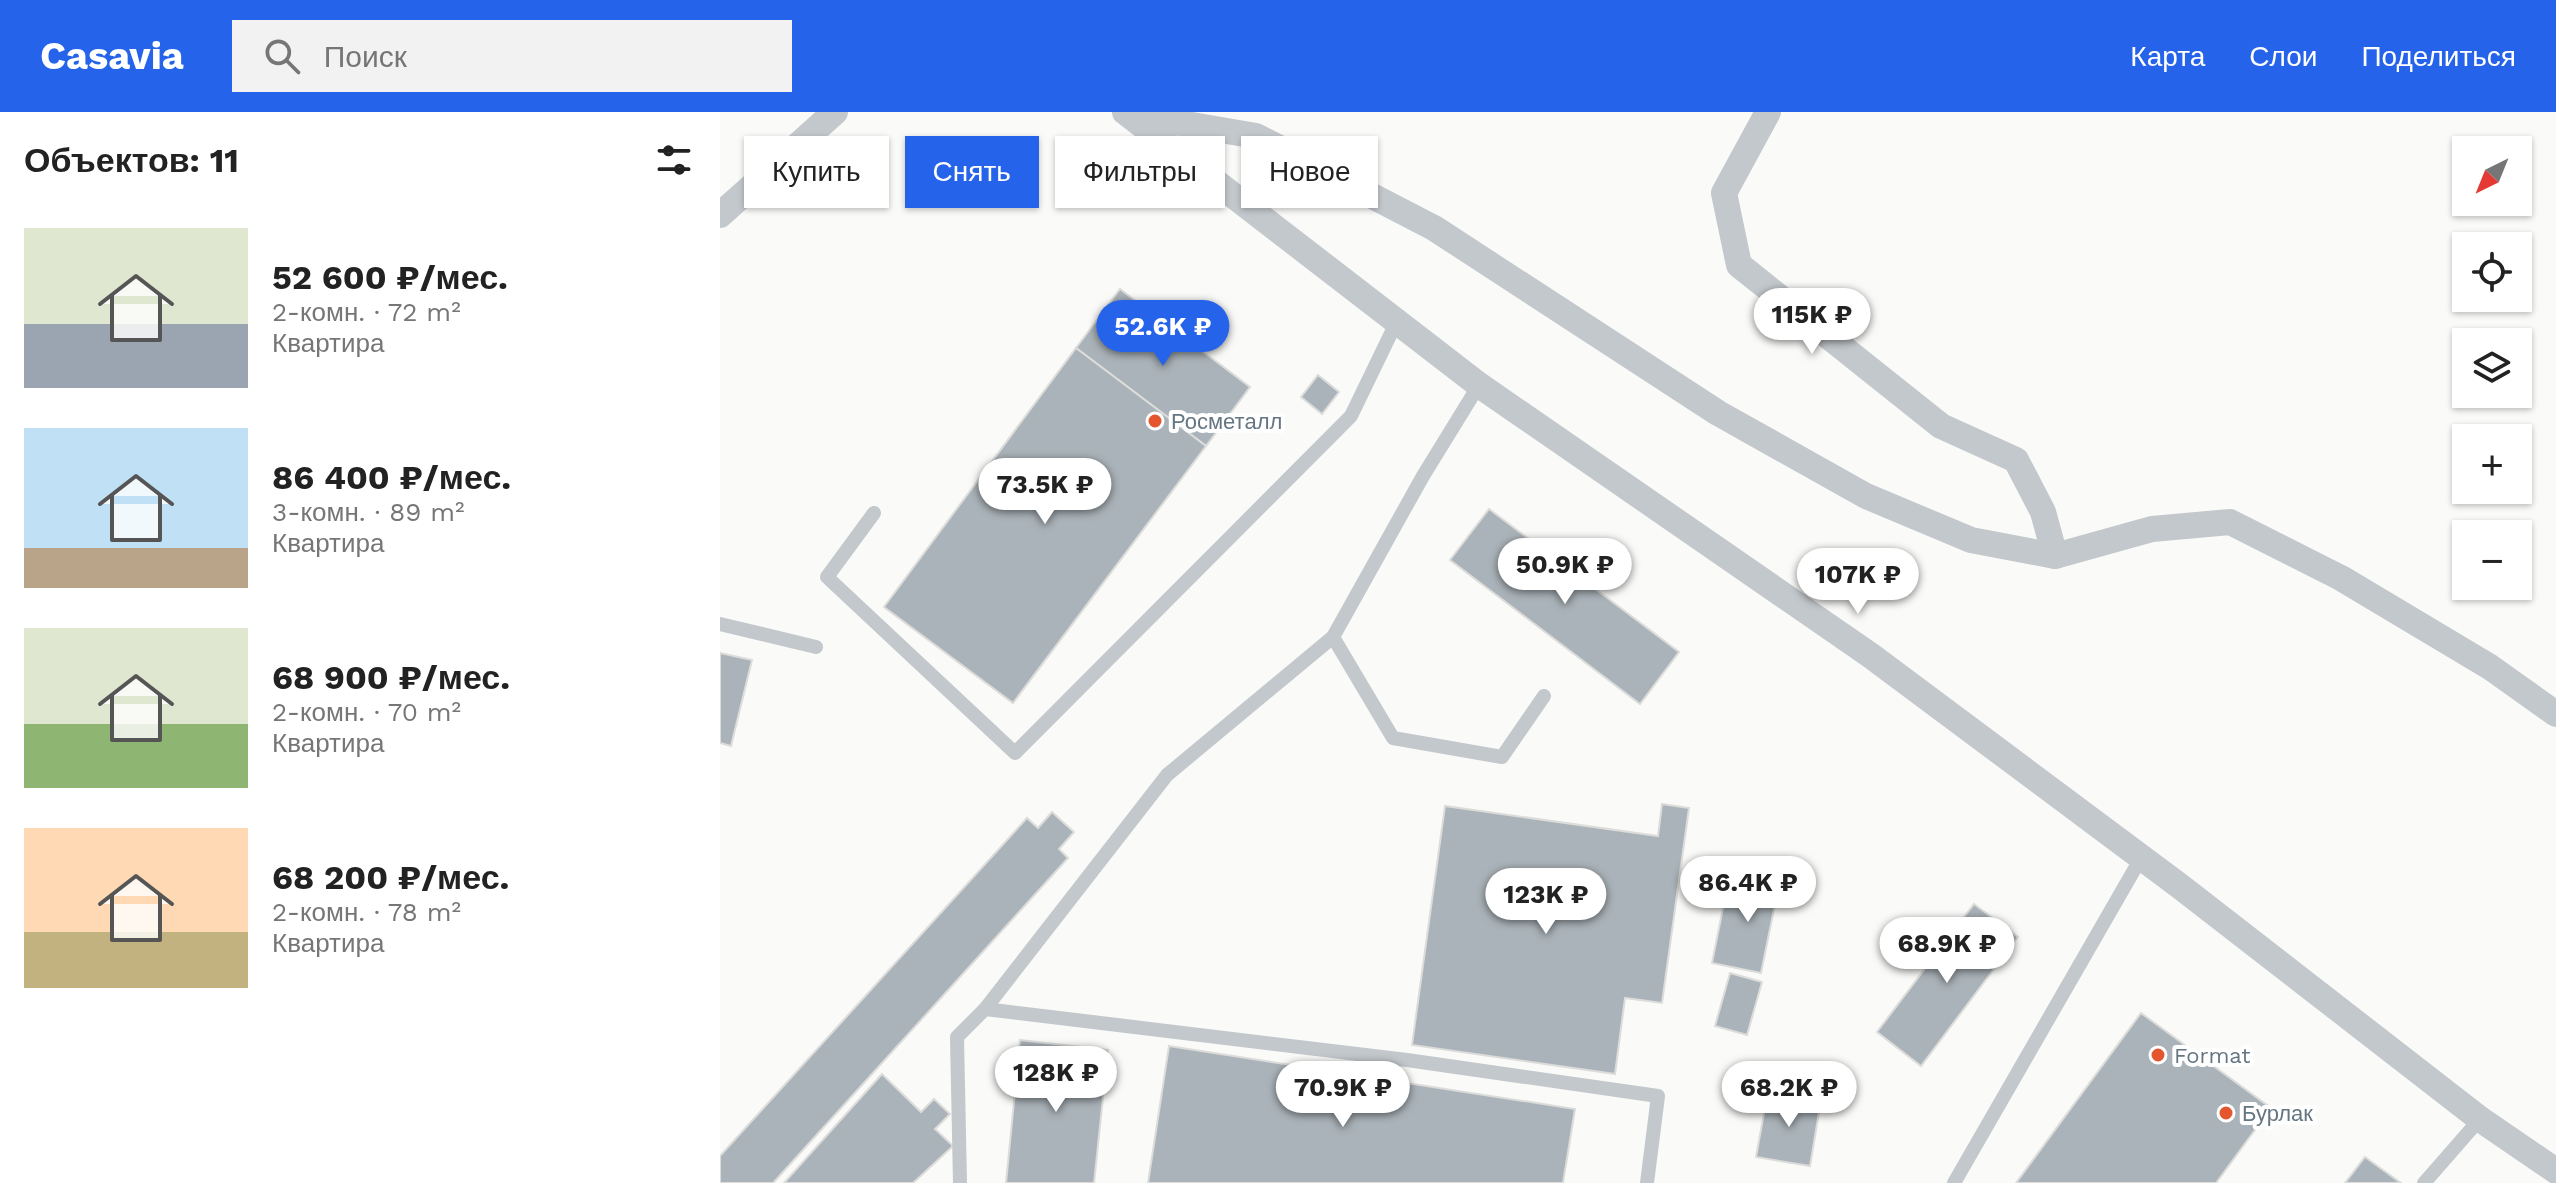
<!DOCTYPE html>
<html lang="ru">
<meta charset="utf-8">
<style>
body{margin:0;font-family:"Work Sans",sans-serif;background:#f2f2f2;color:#222;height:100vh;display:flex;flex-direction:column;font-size:30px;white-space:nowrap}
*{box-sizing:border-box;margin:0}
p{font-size:26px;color:#767676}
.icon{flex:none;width:44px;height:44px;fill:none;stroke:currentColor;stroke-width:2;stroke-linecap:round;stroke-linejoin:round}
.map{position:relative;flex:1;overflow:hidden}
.side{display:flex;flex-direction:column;background:#fff;width:720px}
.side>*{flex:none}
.hud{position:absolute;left:24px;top:24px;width:760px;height:72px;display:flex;gap:16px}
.needle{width:52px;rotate:223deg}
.fabs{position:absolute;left:1732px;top:24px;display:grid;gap:16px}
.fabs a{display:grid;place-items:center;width:80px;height:80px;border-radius:0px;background:#fff;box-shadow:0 2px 6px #0004;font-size:40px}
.price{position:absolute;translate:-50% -68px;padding:0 18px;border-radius:28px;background:#fff;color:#222;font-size:26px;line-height:52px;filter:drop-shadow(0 2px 4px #0008)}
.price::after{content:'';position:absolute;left:50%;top:48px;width:24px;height:18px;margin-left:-12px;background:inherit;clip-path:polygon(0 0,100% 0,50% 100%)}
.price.on{background:#2563eb;color:#fff}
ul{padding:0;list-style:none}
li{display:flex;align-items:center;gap:24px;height:200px;padding:0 24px}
li span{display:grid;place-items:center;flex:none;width:224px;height:160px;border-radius:0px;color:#555}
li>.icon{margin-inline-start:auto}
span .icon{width:96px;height:96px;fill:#fffc;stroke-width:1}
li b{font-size:34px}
h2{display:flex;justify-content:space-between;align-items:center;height:96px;padding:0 24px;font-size:34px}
.tag{padding:0 28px;border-radius:0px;background:#fff;box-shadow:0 2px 6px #0004;font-size:28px;line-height:72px}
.tag.on{background:#2563eb;color:#fff}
header{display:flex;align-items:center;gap:48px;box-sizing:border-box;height:112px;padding:0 40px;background:#2563eb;color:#fff}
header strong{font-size:38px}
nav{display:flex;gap:44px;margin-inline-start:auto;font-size:28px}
.search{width:560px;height:72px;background:#f2f2f2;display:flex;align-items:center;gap:20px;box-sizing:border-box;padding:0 28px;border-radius:0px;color:#767676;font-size:30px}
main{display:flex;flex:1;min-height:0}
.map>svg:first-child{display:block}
</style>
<header>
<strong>Casavia</strong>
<div class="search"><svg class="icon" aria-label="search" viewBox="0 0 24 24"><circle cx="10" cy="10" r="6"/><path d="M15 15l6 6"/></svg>Поиск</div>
<nav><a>Карта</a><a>Слои</a><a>Поделиться</a></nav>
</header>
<main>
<section class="side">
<h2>Объектов: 11<svg class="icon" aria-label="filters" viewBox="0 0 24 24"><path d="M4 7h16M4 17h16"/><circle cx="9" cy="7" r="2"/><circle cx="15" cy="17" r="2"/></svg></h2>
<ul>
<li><span style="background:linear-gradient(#dfe7d0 60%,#9aa5b1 0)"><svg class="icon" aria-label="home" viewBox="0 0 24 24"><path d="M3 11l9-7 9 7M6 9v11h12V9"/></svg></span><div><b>52 600 ₽/мес.</b><p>2-комн. · 72 m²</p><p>Квартира</p></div></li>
<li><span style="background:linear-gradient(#bfe0f5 75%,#b9a48a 0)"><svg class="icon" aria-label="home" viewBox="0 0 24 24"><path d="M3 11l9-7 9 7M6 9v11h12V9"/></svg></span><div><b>86 400 ₽/мес.</b><p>3-комн. · 89 m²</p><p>Квартира</p></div></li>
<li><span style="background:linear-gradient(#dfe7d0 60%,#8fb573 0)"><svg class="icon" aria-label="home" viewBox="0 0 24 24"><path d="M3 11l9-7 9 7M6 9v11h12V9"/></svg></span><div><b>68 900 ₽/мес.</b><p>2-комн. · 70 m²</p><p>Квартира</p></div></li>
<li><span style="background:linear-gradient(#ffd9b3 65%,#c2b280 0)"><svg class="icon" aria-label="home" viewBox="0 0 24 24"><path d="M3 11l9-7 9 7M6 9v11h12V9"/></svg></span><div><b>68 200 ₽/мес.</b><p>2-комн. · 78 m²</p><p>Квартира</p></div></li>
</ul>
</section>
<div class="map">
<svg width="1836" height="1071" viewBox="0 0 1836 1071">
<rect width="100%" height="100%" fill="#fafaf8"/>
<!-- building -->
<g fill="#aab3b9" stroke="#dcdcda" stroke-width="2">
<polygon points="400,177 530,275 486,334 356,236"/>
<polygon points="356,236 486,334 293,591 164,495"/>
<polygon points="598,263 619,280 602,302 581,285"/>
<polygon points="769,397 959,540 920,592 730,448"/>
<polygon points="0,541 32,548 11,634 0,631"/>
<polygon points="942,692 969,696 942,891 905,886 895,962 692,933 725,694 938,724"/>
<polygon points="332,700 354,720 339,737 348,746 53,1071 0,1071 0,1044 307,706 318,716"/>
<polygon points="1036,753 1062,758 1041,861 992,851 1005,786 1029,791"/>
<polygon points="1254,792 1298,825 1201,954 1157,920"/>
<polygon points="1010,861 1042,870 1027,923 995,914"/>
<polygon points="1421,901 1551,996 1496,1071 1296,1071"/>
<polygon points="300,928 388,938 374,1071 286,1071"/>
<polygon points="449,934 855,997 843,1071 428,1071"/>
<polygon points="162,962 201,1000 214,987 230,1002 215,1017 233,1034 193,1071 64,1071"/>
<polygon points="1048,979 1101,988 1090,1054 1036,1045"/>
<polygon points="1645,1045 1681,1071 1625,1071"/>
</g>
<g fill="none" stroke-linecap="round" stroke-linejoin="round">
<!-- service -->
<g stroke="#c3c8cc" stroke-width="14">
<polyline points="759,273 703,364 613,525 673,626 782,645 824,584"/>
<polyline points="154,401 107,465 295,641 631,304 676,211"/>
<polyline points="0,512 96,535"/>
<polyline points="265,897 687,948 938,984 927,1071"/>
<polyline points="240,1071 237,925 265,897 447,663 613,525"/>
<polyline points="1234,1071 1421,746"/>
<polyline points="1704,1071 1760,1007"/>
</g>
<!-- minor -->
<g stroke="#c3c8cc" stroke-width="26">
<polyline points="405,0 759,273 1150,543 1461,775 1760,1007 1836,1059"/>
<polyline points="1048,0 1004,81 1019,153 1221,314 1296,348 1323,400 1335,444"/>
<polyline points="413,3 536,24 714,116 998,301 1146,384 1251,428 1335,444 1432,417 1510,410 1621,466 1770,555 1836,602"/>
<polyline points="0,103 115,0"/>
</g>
</g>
<!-- markers -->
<g fill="#e4572e" stroke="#fff" stroke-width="3">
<circle cx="435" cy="309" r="8"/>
<circle cx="1438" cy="943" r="8"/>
<circle cx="1506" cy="1001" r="8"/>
</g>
<g text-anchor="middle" stroke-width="8" stroke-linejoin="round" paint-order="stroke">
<!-- poi labels -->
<g font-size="22" fill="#657683" stroke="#fff" text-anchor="start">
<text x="451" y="317">Росметалл</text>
<text x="1454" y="951">Format</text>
<text x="1522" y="1009">Бурлак</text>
</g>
</g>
</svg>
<div class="fabs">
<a><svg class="needle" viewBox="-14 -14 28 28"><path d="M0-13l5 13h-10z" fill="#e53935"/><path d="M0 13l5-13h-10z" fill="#767676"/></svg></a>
<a><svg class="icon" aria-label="locate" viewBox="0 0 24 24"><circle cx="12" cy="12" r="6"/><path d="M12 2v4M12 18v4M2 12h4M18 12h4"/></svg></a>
<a><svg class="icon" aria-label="layers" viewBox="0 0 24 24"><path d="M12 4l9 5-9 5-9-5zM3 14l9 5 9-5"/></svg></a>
<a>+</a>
<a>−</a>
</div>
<b class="price" style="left:1092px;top:244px">115K ₽</b>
<b class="price on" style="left:443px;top:256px">52.6K ₽</b>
<b class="price" style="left:325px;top:414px">73.5K ₽</b>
<b class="price" style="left:845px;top:494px">50.9K ₽</b>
<b class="price" style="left:1138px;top:504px">107K ₽</b>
<b class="price" style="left:1028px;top:812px">86.4K ₽</b>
<b class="price" style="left:826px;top:824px">123K ₽</b>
<b class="price" style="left:1227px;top:873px">68.9K ₽</b>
<b class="price" style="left:336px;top:1002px">128K ₽</b>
<b class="price" style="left:623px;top:1017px">70.9K ₽</b>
<b class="price" style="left:1069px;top:1017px">68.2K ₽</b>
<div class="hud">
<a class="tag">Купить</a>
<a class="tag on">Снять</a>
<a class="tag">Фильтры</a>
<a class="tag">Новое</a>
</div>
</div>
</main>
